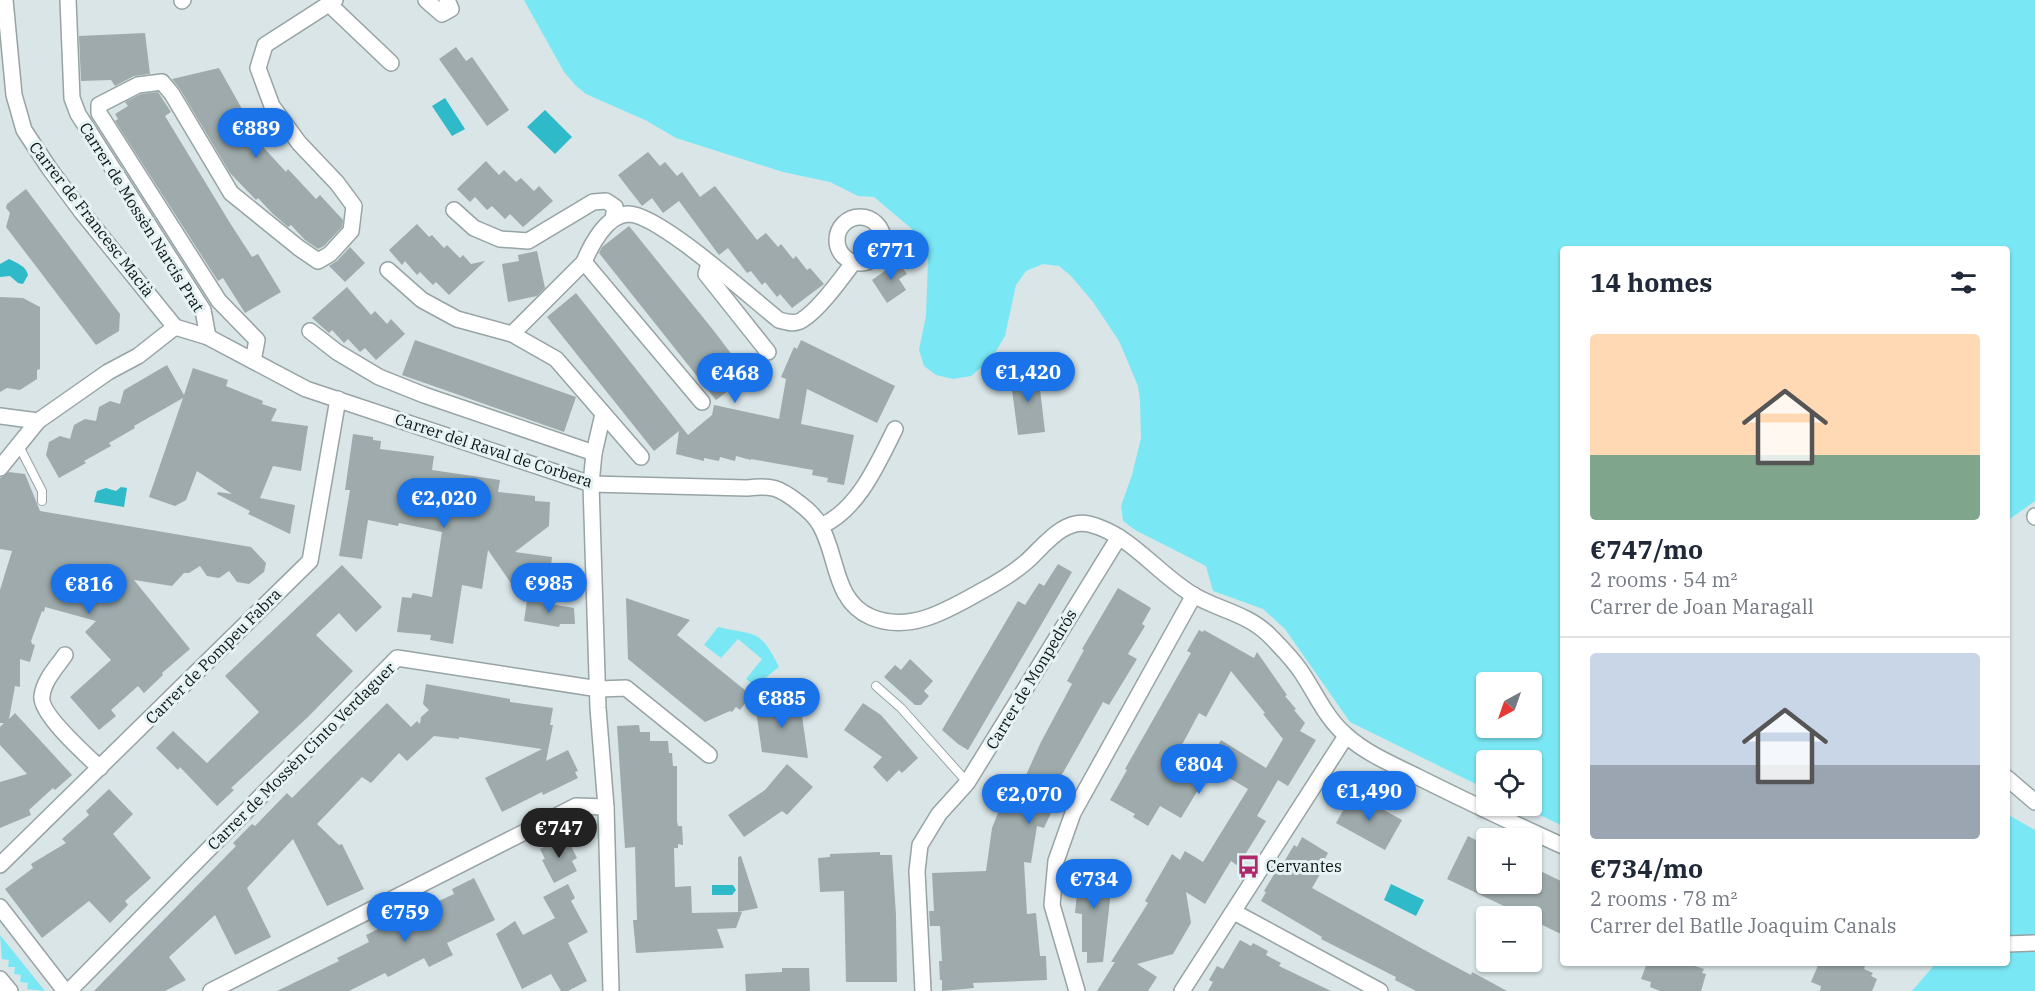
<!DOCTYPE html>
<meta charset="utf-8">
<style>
body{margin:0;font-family:"IBM Plex Serif",serif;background:#f6f6f7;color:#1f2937;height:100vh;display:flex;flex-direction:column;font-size:22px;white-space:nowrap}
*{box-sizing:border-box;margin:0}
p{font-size:20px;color:#747a83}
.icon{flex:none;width:33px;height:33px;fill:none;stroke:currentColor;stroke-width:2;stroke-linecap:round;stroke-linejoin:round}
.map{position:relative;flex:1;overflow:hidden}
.drawer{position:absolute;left:1560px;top:246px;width:450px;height:720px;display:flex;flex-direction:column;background:#fff;border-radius:6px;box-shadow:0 2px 4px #0004}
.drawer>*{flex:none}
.needle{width:39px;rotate:220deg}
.controls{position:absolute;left:1476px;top:672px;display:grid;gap:12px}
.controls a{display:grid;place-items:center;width:66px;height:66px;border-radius:6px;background:#fff;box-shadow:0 2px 4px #0004;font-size:30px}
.price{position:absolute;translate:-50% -51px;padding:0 14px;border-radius:21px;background:#1a73e8;color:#fff;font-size:20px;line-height:39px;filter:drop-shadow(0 2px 3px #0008)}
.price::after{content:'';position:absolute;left:50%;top:36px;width:18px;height:14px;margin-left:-9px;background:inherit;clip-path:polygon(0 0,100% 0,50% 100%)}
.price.selected{background:#222;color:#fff}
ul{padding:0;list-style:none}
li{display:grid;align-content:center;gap:12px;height:318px;padding:0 30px}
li+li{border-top:2px solid #e0e1e3}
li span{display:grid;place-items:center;height:186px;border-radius:6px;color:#555}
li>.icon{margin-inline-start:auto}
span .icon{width:108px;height:108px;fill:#fffc;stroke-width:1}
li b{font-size:26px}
h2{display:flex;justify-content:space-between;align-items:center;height:72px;padding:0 30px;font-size:26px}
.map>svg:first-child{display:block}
</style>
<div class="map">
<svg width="2035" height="991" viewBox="0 0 2035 991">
<rect width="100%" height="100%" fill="#d9e5e7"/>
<!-- green -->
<g fill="#7ae8f4" fill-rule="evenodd">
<path d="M524,0h1511v501l-28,20v-272h-444v577l-42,-20h11v-46h-46v29l-136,-67 -65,-93 -22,-20 -50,-18 -7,-25 -71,-36 -12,-9 -2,-15 11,-31 9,-37 -1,-37 -2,-15 -19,-45 -26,-39 -22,-26 -12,-10 -16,-2 -17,7 -10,14 -11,51 -9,15 -13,15 -12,10 -18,3 -17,-4 -12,-9 -5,-16 7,-34 2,-56 -5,-17 -11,-14 -38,-32 -16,-1 -28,-14 -47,-10 -107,-34 -29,-17 -61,-27 -11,-9 -11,-13zM1532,682v46h-46v-46z"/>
<path d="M718,627c38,9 42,1 61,40l-24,19 -9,-7 16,-20 -24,-20 -17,19 -17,-13z"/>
<polygon points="2007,814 2035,830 2035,991 1912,991 1936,963 2007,963"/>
<polygon points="0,935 45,991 27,989 28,983 20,982 21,975 14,974 15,967 8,967 9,960 2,959"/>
</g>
<!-- water -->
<g fill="#2ebac8">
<polygon points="445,98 465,129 452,136 432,106"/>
<polygon points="545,110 572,137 555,154 527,127"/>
<path d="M9,259c8,4 17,7 19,16l-5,9 -5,-1 -8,-7 -10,1v-13z"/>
<polygon points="121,487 127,488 124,507 94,502 97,491 106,488 116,491"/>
<polygon points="1391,884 1424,900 1416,916 1384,900"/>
<polygon points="712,885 733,885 736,890 732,895 712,895"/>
</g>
<!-- building -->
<g fill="#9eaaab">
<polygon points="145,33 150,74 134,76 115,86 111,80 81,81 79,36"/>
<polygon points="456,47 466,61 472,57 509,110 487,126 439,59"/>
<polygon points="219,68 264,148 286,172 288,169 316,199 320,195 343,220 342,227 324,246 318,249 305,240 291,225 288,227 272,213 258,198 256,200 230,173 180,89 172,79"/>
<polygon points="158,92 171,112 165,116 230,223 252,257 258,254 281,292 245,313 223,278 218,281 115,121 118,119 115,114 128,106 125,102 141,94"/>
<polygon points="648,152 660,166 665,162 677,176 682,172 700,197 715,186 757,240 766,233 778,247 781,244 793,259 796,256 807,270 810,268 824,284 792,308 780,294 777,297 765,282 762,285 751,271 747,273 728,248 719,255 679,201 663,213 652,198 642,206 618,175"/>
<polygon points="486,161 499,175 504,170 516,182 521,178 534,191 539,186 553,201 523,227 510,214 505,219 492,206 487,210 475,197 470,202 457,189"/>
<polygon points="26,189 120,314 119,331 96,345 6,227 10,213 6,208 7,204"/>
<polygon points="417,224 429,237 432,235 444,248 447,245 460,258 463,255 471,264 485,261 449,295 436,282 433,285 420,272 417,275 405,261 402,265 389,250"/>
<polygon points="629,226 714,331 748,376 716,400 599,253 602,247"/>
<polygon points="350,247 365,263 345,282 329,266 337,261"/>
<polygon points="537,251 545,288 537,296 508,302 502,264 519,261 518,255"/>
<polygon points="896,259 907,274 899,279 906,290 887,303 872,280 886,270 884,267"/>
<polygon points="347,287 371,315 375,311 387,324 391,319 405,334 376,360 365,348 360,352 348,339 344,343 332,330 329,333 312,318"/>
<polygon points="576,293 688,435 712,415 714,405 779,419 786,379 781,377 794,347 797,349 801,340 895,386 877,423 807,389 801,424 854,435 844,485 827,482 828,478 812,475 813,470 751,459 751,460 736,456 735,461 720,457 719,461 704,458 704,461 676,454 679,431 654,451 547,317"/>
<polygon points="0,297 23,298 40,307 40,369 37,370 37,379 20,390 7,388 0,392"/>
<polygon points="415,340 576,397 564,432 402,375"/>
<polygon points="167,365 184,395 193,368 228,380 226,386 263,401 262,404 277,409 271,421 308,426 301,471 273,466 260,498 295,505 290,534 248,514 250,511 217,494 218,492 232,494 197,471 186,500 175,506 149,497 183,398 134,426 135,428 109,443 111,446 84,461 86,463 59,478 46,455 49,442 60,436 70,439 74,425 85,419 96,421 99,407 110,401 120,404 124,390"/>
<polygon points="1038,372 1045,432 1018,435 1010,375"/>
<polygon points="353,434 373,437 373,440 381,441 380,449 434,456 432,470 500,480 498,492 535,496 535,501 550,502 549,526 515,552 552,557 549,583 524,602 488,550 482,589 462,585 453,644 430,640 431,635 397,632 402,597 411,598 413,593 432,597 442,532 399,523 398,526 368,520 362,559 339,556 350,490 345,490"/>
<polygon points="9,472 25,474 40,511 251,547 266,563 264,572 249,584 237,582 229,571 219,578 207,576 200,566 189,573 184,573 172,586 134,580 190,649 162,673 163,675 144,693 138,686 111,710 116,716 99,730 70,697 111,660 85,632 96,621 45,607 44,612 42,611 31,641 32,644 35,645 30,662 20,659 20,687 15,686 9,719 15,713 72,775 55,790 53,788 29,810 31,815 0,828 0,782 27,774 0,745 0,727 4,723 0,723 0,590 12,551 0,549 0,478"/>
<polygon points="1058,564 1072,572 968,750 958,744 942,730 1018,601 1025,605 1039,583 1044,586"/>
<polygon points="342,565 382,607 356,632 339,613 316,635 353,671 308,717 231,788 234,790 217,806 180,767 178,770 156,748 173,731 207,763 259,712 225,676"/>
<polygon points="1118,588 1151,608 1142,624 1145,626 1128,654 1137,659 1109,705 1103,702 1060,778 1066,781 1044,828 1037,826 1031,863 1024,862 1027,914 1036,913 1040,956 1046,956 1047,980 973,983 974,988 942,991 942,980 940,980 939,961 942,961 940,926 930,926 929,911 934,911 932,873 986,871 992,828 1000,808 997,806 1004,790 1017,795 1041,742 1072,684 1067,681 1084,650 1082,649"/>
<polygon points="626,598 690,620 677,635 751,695 740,710 736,707 732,712 730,711 705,722 628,659"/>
<polygon points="527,600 574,608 575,624 560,624 559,627 524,621"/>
<polygon points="1199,630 1203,632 1204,630 1254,658 1257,652 1287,695 1285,696 1296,709 1294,710 1305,723 1300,731 1316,740 1288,786 1278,780 1257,816 1266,821 1238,866 1231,861 1205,904 1186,892 1191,923 1173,954 1137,964 1157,977 1148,991 1097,991 1115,962 1111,962 1148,903 1145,901 1172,854 1180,860 1185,851 1203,862 1248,789 1207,765 1221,740 1266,768 1283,739 1263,714 1265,713 1231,671 1206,717 1199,713 1176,756 1207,775 1181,818 1160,806 1148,826 1133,817 1135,814 1110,800 1127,770 1125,769 1191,653 1187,651"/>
<polygon points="910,659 933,681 924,691 929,696 921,705 915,705 884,677 895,665 901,670"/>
<polygon points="426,684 510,699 510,702 553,708 550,725 553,725 546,761 568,750 578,771 575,772 578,778 543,795 542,792 502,812 485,778 542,749 459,737 459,739 434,736 407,761 399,753 371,783 362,777 317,824 339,845 342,844 364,889 327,906 293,839 247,888 271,937 235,955 215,915 169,957 186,980 165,991 94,991 236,846 233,843 252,824 255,826 287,793 292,798 387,703 411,727 417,721 420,724 421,717 429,710 423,704"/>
<polygon points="799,695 808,758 762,752 754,697 769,709"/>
<polygon points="863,703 881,715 918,758 902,773 899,770 887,782 873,767 882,757 844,730"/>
<polygon points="639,725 640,732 650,732 650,741 668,741 669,753 672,753 673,766 677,766 677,821 678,826 682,826 683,845 678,844 678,848 674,848 675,887 691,886 692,913 742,912 736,928 717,929 724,948 636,953 633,920 637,920 635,847 625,848 617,726"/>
<polygon points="787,764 813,787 787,815 782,811 744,837 728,815 765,790"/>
<polygon points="109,789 133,814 113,834 151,878 125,901 128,905 110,923 89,901 42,938 5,889 33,868 31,864 66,843 62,839 89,815 86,811"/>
<polygon points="1353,793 1402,820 1385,850 1336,823"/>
<polygon points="566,836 577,858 572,861 577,871 554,883 542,860 545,859 540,849"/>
<polygon points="1468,836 1486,845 1486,884 1532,884 1532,867 1563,882 1563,935 1532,920 1532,916 1525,916 1447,879"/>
<polygon points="1302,837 1328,853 1320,868 1323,869 1312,888 1439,958 1471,975 1472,972 1507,991 1416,991 1395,980 1396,977 1321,939 1322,937 1261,901 1266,892 1264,891 1276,871 1278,872 1294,845 1297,847"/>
<polygon points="880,852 880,855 892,855 896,915 897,982 846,982 844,891 820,892 818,858 830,857 830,854"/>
<polygon points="741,856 758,908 738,912 738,857"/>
<polygon points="1080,865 1097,866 1096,870 1113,873 1103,962 1087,963 1087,952 1082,952 1082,914 1075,913"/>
<polygon points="474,878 495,920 447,943 453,955 429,967 424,958 388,977 385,973 349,991 277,991 339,961 337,958 369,942 366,935 378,929 376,925 391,917 395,926 440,903 439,901 454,894 452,889"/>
<polygon points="568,884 575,898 571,901 588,932 568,943 587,981 568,991 561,991 551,974 522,989 496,934 515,921 523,935 555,918 543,897"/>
<polygon points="1240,940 1251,946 1253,943 1268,951 1266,955 1281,963 1279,966 1331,991 1208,991 1213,982 1209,980 1217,966 1223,969"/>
<polygon points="1647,963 1686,963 1704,969 1702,973 1706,974 1701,991 1660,991 1650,987 1651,982 1641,979"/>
<polygon points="1819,963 1866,963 1864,969 1873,973 1871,976 1877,979 1872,991 1820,991 1821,986 1811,982"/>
<polygon points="782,968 809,968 810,991 746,991 745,974 782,972"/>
</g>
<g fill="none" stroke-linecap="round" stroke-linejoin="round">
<defs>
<g id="lane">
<polyline points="19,446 42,491 42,501"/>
<polyline points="876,686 901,708 967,782"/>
</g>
<g id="street">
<polyline points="5,0 14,95 24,130 49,168 81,211 175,327"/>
<polyline points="68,0 72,98 78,114 203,310 208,337"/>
<polyline points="426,0 442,14 451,9 447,0"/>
<polyline points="182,1 183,0"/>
<polyline points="329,4 391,63"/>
<polyline points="454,210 474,228 500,239 528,241 593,202 606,201 615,207 613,219"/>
<circle cx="860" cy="240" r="23"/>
<path d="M584,262c7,-17 23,-48 45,-48 31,1 122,84 150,106 7,2 16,5 23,0 17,-10 39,-41 51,-57"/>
<polyline points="709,264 706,274 768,352"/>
<polyline points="388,270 422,300 457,319 512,334 556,359 641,457"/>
<path d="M175,327l33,10 98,52 285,95 156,4c24,-3 32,-1 52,15 8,6 16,13 21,22 18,30 13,76 51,92 38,16 75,-6 107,-24 17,-9 33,-18 48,-31 17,-15 37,-44 63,-38 42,10 70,52 106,72 25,14 52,18 73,38 12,12 25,25 34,39 14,21 25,47 45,63 20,18 47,29 71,41 48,24 97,47 145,69"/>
<polyline points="310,331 337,352 379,377 424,395 594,453"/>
<polyline points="512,334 584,262 702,402"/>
<polyline points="253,361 257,340 219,301 99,113 99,105 138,85 162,82 172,94 231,193 299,248 318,261 330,254 351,231 354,206 337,183 299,143 272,106 258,68 265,45 335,0"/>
<polyline points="603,414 594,453 591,484 598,708 606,807 611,991"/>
<polyline points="0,416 38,421"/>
<polyline points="0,468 38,421 108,372 138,356 175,327"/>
<polyline points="2035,516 2035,517"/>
<path d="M821,526c37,-16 57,-63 74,-97"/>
<path d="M65,655c-9,13 -21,25 -23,41 -3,17 44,59 58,72"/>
<polyline points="2007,778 2035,802"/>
<polyline points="0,865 310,561 338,399"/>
<polyline points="0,907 65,991"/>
<polyline points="1234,912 1380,991"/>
<polyline points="2007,944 2035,943"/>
<polyline points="0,979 10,991"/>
<polyline points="69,991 397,658 599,689 626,688 709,755"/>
<polyline points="211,991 576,806 606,807"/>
<polyline points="923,991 917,871 920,845 939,814 967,783 1119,537"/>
<polyline points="1077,991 1052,905 1056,861 1073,813 1194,595"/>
<polyline points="1182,991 1346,736"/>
</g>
</defs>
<!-- lane casing -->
<use href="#lane" stroke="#97a3a4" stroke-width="10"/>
<!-- street casing -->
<use href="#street" stroke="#97a3a4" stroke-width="18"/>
<!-- lane -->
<use href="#lane" stroke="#fff" stroke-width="8"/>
<!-- street -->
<use href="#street" stroke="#fff" stroke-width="15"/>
</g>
<!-- icons -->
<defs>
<symbol id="bus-bare" viewBox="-9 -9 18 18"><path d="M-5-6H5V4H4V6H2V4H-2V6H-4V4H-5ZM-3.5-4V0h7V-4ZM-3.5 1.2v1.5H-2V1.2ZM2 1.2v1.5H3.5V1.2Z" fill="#af286c" stroke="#e6f3f4" stroke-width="2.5" paint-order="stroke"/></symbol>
</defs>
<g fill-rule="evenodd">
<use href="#bus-bare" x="1232" y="850" width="33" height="33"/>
</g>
<g text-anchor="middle" stroke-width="6" stroke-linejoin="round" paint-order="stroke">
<!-- street labels -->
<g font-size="16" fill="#0f1314" stroke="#e6f3f4">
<text transform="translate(142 217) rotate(58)" y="6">Carrer de Mossèn Narcís Prat</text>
<text transform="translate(92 219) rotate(52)" y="6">Carrer de Francesc Macià</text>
<text transform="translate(494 450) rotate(18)" y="6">Carrer del Raval de Corbera</text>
<text transform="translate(213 656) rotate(-45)" y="6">Carrer de Pompeu Fabra</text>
<text transform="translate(1031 679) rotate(-59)" y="6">Carrer de Monpedrós</text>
<text transform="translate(301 756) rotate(-45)" y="6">Carrer de Mossèn Cinto Verdaguer</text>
</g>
<!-- poi labels -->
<g font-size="16" fill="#0f1314" stroke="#e6f3f4" text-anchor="start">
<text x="1266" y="872">Cervantes</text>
</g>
</g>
</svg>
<div class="controls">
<a><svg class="needle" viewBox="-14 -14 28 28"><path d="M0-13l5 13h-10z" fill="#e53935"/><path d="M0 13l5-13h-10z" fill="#747a83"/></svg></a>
<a><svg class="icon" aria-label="locate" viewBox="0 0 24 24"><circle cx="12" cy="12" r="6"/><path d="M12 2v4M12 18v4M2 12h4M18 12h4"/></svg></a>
<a>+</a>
<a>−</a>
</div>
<b class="price" style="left:256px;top:159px">€889</b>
<b class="price" style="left:891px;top:281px">€771</b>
<b class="price" style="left:1028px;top:403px">€1,420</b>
<b class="price" style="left:735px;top:404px">€468</b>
<b class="price" style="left:444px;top:529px">€2,020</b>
<b class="price" style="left:549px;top:614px">€985</b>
<b class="price" style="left:89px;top:615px">€816</b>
<b class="price" style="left:782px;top:729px">€885</b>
<b class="price" style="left:1199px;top:795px">€804</b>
<b class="price" style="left:1369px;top:822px">€1,490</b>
<b class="price" style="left:1029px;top:825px">€2,070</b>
<b class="price selected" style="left:559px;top:859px">€747</b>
<b class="price" style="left:1094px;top:910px">€734</b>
<b class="price" style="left:405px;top:943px">€759</b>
<section class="drawer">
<h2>14 homes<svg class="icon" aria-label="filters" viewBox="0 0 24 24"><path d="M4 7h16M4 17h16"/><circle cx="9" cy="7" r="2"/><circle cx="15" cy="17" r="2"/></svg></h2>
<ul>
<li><span style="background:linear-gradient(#ffd9b3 65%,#7fa58c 0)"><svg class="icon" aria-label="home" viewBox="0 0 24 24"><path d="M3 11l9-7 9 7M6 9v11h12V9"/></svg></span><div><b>€747/mo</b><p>2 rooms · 54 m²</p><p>Carrer de Joan Maragall</p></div></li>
<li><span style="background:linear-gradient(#c9d6e8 60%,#9aa5b1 0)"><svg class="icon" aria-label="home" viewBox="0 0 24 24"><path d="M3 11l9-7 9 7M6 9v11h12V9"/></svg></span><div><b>€734/mo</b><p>2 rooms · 78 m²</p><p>Carrer del Batlle Joaquim Canals</p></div></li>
</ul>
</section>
</div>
